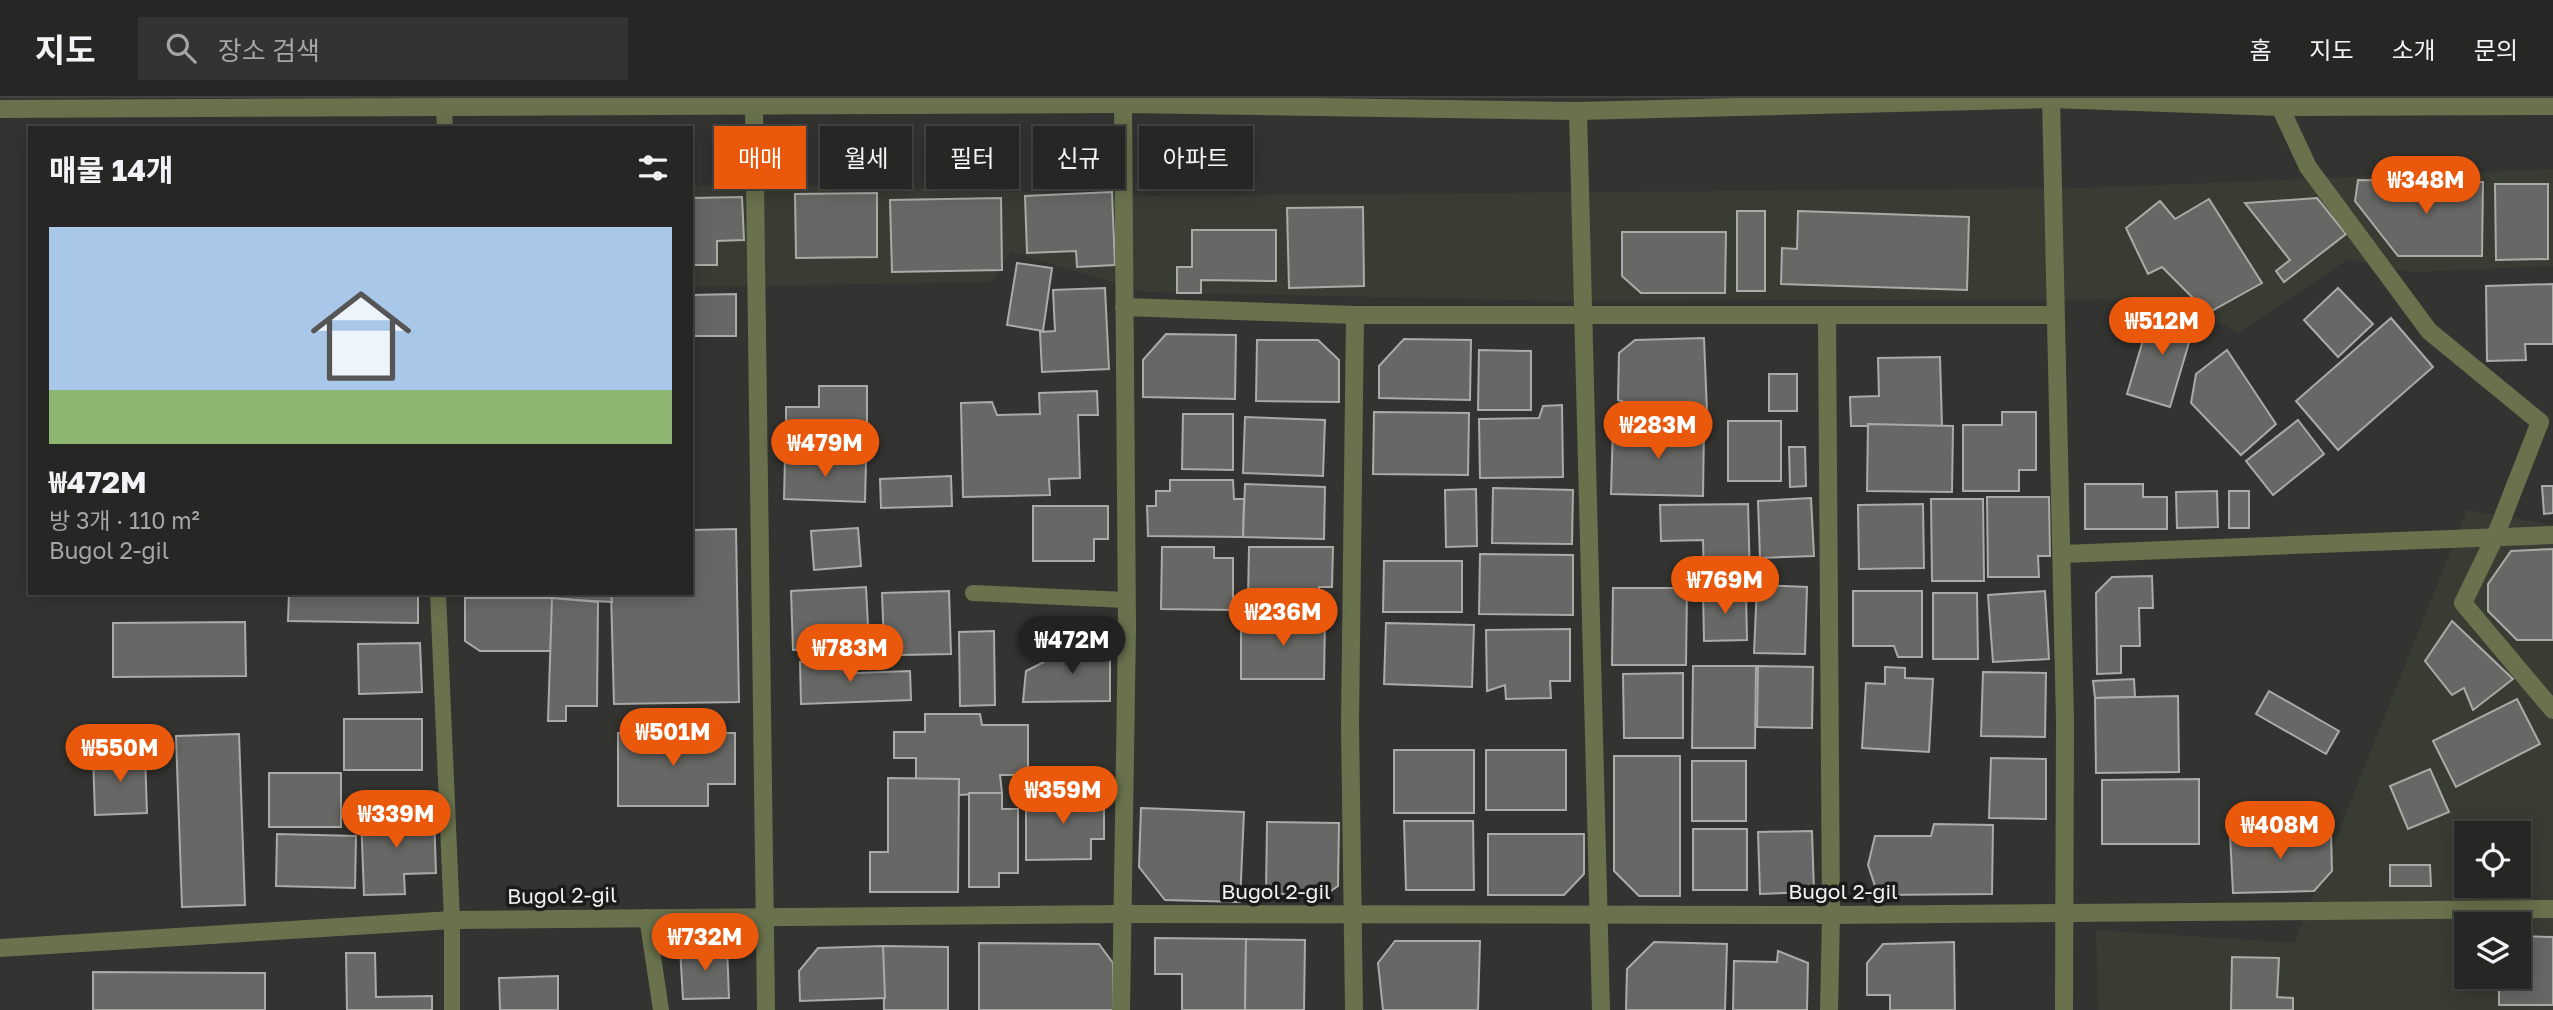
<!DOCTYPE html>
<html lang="ko">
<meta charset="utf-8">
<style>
body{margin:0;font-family:"Golos Text","Noto Sans KR",sans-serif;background:#323332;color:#f1f3f6;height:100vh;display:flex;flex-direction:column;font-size:26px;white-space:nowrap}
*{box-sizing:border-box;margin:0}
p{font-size:23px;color:#a4a5a7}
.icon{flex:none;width:38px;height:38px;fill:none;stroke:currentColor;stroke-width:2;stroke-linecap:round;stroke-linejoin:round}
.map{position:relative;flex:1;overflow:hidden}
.side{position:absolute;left:28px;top:28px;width:665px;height:469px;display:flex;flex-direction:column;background:#262725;border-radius:0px;box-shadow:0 4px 18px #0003,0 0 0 2px #424442}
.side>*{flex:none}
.guide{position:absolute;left:714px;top:28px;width:665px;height:63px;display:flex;gap:14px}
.controls{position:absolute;left:2454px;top:723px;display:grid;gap:14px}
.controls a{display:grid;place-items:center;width:77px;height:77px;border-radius:0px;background:#262725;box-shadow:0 4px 18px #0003,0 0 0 2px #424442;font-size:35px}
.price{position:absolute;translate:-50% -60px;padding:0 16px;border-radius:24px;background:#ea580c;color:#fff;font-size:23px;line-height:46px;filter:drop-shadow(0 2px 4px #0008)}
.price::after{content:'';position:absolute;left:50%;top:42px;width:21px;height:16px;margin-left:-10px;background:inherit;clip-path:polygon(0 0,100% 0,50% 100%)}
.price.selected{background:#222;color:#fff}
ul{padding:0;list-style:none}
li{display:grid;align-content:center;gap:14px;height:371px;padding:0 21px}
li+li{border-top:2px solid #424442}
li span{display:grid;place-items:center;height:217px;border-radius:0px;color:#555}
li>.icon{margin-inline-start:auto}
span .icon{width:126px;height:126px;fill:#fffc;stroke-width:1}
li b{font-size:30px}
h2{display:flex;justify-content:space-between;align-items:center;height:84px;padding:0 21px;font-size:30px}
.chip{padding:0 24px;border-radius:0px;background:#262725;box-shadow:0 4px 18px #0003,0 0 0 2px #424442;font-size:24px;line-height:63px}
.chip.selected{background:#ea580c;color:#fff}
header{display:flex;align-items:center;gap:42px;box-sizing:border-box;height:98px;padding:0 35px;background:#262725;border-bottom:2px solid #424442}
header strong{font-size:33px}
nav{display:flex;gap:38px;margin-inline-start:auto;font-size:24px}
.search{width:490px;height:63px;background:#323332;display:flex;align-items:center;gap:18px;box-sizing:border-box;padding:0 24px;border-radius:0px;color:#a4a5a7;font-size:26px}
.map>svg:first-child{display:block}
</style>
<header>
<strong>지도</strong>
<div class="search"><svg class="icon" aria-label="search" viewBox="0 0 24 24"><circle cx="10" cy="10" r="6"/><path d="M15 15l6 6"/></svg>장소 검색</div>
<nav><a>홈</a><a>지도</a><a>소개</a><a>문의</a></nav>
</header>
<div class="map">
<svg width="2553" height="912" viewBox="0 0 2553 912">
<rect width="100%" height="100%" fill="#333431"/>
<!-- built -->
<g fill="#393c33" fill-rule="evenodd">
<polygon points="2553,71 2553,168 2413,174 2348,161 2238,235 2176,201 1555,203 1146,194 1011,154 991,184 691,189 691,88 775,86 1150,98 2083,90"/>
<path d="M2467,412l86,15v485h-455l-2,-80 198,13zM2466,735h52v53h-52zM2466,826h52v52h-52z"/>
</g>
<!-- building -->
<g fill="#676865" stroke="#aaaba7" stroke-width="2">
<polygon points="2358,82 2483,84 2482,158 2398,158 2355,103"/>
<polygon points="2495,86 2548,86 2548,161 2496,162"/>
<polygon points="1112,94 1115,167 1077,169 1076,153 1027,155 1025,98"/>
<polygon points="877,95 877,159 796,160 795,96"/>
<polygon points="742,99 744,142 717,143 717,167 691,167 691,100"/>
<polygon points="1001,100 1002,172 892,174 890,102"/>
<polygon points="2317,100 2346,136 2284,184 2276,173 2290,162 2245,105"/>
<polygon points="2209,101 2262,185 2208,215 2162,169 2148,176 2126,130 2160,103 2175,121"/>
<polygon points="1363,109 1364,188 1289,190 1287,110"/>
<rect x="1737" y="113" width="28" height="80"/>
<polygon points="1798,113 1969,119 1967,192 1781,186 1782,150 1797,151"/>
<polygon points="1192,132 1276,132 1276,183 1201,182 1201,195 1177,195 1177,169 1192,169"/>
<polygon points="1622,134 1726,134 1725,195 1641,195 1622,178"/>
<polygon points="1017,165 1052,170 1043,233 1007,227"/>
<polygon points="2553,186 2553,246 2525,246 2526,262 2487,263 2486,188"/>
<polygon points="1105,190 1109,271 1042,274 1040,234 1055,233 1053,192"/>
<polygon points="2338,190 2373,226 2338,259 2304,222"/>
<polygon points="736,196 736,238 691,238 691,197"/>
<polygon points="2153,209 2196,221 2170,309 2127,296"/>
<polygon points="2391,220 2433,269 2338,352 2296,303"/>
<polygon points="1166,236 1236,237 1235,301 1143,299 1143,262"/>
<polygon points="1704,240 1707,314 1660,316 1618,302 1619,255 1635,242"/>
<polygon points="1404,241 1471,242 1470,302 1379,300 1379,268"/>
<polygon points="1257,242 1318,242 1339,262 1339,304 1256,303"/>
<polygon points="1479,252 1531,253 1531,312 1478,312"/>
<polygon points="2227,252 2276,326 2241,357 2191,305 2196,276"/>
<polygon points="1940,259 1942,328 1851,328 1850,299 1879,298 1878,260"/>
<rect x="1769" y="276" width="28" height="37"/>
<polygon points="819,288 867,288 867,349 786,349 786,309 819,309"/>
<polygon points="1097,293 1098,317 1078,317 1080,380 1049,381 1050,397 963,399 961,305 992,304 997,317 1040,316 1039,295"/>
<polygon points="1562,307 1563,379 1480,380 1479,321 1539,320 1543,308"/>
<polygon points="1374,314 1469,315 1468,377 1373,376"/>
<polygon points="2002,314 2036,314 2036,372 2019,372 2019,393 1963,393 1963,327 2002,327"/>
<polygon points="1183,316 1233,316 1233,372 1182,371"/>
<polygon points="1245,319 1325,322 1323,378 1243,375"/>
<polygon points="2298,322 2324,356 2273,397 2246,363"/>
<rect x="1728" y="323" width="53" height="60"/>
<polygon points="1868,326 1953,328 1952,394 1867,393"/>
<polygon points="1613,327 1704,329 1703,398 1611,396"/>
<polygon points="1789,349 1805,349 1806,388 1790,389"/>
<polygon points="785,359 866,362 865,404 784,401"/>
<polygon points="951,378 952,408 881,410 880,381"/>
<polygon points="1170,382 1233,382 1234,401 1244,401 1243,439 1148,438 1147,408 1156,408 1156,393 1170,393"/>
<polygon points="1245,386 1325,389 1324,441 1243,439"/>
<polygon points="2085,386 2143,386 2143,399 2167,399 2167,431 2085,431"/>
<polygon points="2542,388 2553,388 2553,415 2544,416"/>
<polygon points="1493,390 1573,392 1572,446 1492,445"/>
<polygon points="1476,391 1477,448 1446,449 1445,392"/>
<polygon points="2217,393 2218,429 2177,430 2176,394"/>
<rect x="2229" y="393" width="20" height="37"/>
<polygon points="1987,399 2049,399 2050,458 2038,458 2039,479 1988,479"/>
<polygon points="1811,400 1814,458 1760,460 1758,403"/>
<polygon points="1931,401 1983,401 1984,483 1932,483"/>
<polygon points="1748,406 1750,482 1704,483 1703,442 1661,443 1660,407"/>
<polygon points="1923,406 1924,470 1859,471 1858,407"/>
<polygon points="1033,408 1108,408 1108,441 1094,441 1094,463 1033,463"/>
<polygon points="858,430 861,468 814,472 811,433"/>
<polygon points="736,431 739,604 614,606 611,495 691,495 691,432"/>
<polygon points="1162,449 1214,449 1214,460 1233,460 1233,512 1161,511"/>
<polygon points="1249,449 1333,449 1332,489 1319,489 1319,503 1248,502"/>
<polygon points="2553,451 2553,542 2517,542 2488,513 2488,486 2511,453"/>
<polygon points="1480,456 1573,457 1573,517 1479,516"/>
<polygon points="1384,463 1462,463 1462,514 1383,514"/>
<polygon points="2152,478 2153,510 2139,510 2140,548 2121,548 2121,575 2097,576 2096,495 2112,479"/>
<polygon points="1757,487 1807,489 1805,556 1754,555"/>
<polygon points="866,489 869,548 793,552 791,493"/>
<polygon points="1613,490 1687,490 1686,567 1612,567"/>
<polygon points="949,493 951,556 901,557 884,547 882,495"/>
<polygon points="1746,493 1747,542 1704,543 1703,494"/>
<polygon points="1853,493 1922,493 1922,559 1898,559 1894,548 1853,548"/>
<polygon points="2045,493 2049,561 1993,564 1988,497"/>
<polygon points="289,495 418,495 418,525 288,523"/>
<polygon points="534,495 611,495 612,504 535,500"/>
<polygon points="1933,495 1977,495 1978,561 1933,561"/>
<polygon points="465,500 552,500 552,553 480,553 465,543"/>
<polygon points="552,500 598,504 597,608 566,608 566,623 548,623"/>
<polygon points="1241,518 1325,519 1324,581 1241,581"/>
<polygon points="2452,523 2513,581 2473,612 2464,590 2452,597 2425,563"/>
<polygon points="245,524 246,578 113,579 113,525"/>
<polygon points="1386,525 1474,527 1472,589 1384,586"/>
<polygon points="1570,531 1570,583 1550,583 1551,600 1506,601 1505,587 1487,593 1486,532"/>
<polygon points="994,533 995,607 960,608 959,534"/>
<polygon points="1097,537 1110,560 1110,603 1023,604 1026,573"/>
<polygon points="420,545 422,594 359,596 358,546"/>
<polygon points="855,562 856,575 910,573 911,602 801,606 800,564"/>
<polygon points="1693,568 1756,568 1755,650 1692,650"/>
<polygon points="1758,568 1813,569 1812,630 1757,629"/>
<polygon points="1885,569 1905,570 1905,580 1933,581 1929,654 1862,650 1866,585 1885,586"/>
<polygon points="1983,574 2046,575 2045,639 1981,638"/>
<polygon points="1683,575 1683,640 1624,640 1623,576"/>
<polygon points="2134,581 2135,599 2095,600 2093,583"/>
<polygon points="2269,593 2339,633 2326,656 2256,616"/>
<polygon points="2178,598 2179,674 2096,675 2095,600"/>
<polygon points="2517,601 2540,646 2456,689 2433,643"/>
<polygon points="925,616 980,616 982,627 1028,627 1028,677 1000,677 1002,695 959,697 959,681 916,681 916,660 894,660 894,634 925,634"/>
<rect x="344" y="621" width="78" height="51"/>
<polygon points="618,635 735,635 735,686 708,686 708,708 618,708"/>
<polygon points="239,636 245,807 182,809 176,638"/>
<rect x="1394" y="652" width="80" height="63"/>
<rect x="1486" y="652" width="80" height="60"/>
<polygon points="145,656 147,715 95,717 93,658"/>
<polygon points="1614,658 1680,658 1680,798 1639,798 1614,773"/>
<polygon points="1991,660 2046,661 2046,721 1989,720"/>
<rect x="1692" y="663" width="54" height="60"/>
<polygon points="2430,671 2449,714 2408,731 2390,688"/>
<rect x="269" y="675" width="72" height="54"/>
<polygon points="888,680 959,681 958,794 870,794 870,754 888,754"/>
<polygon points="2199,681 2199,746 2102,746 2102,682"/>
<polygon points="969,695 1002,695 1002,711 1018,711 1018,775 999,775 999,789 969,789"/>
<polygon points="1104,696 1104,741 1091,741 1091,761 1026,762 1026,697"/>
<polygon points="1141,710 1244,714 1240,804 1165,802 1139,769"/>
<polygon points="434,715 436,775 404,776 405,796 364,797 361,717"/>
<polygon points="1404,723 1473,723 1474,792 1406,792"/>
<polygon points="1267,724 1339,725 1338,788 1325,797 1266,796"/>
<polygon points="1934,726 1993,727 1992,796 1878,797 1868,767 1875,738 1931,738"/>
<rect x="1693" y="731" width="54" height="61"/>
<polygon points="1812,733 1814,794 1760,796 1758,734"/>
<polygon points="2331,733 2332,773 2314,793 2233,795 2230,736"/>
<polygon points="277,736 356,738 355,790 276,788"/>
<polygon points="1488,736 1584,736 1584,776 1564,797 1488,797"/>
<polygon points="2390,767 2430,767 2431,788 2390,788"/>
<polygon points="2518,838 2553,839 2553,907 2499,907 2499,878 2518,878"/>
<polygon points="1155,840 1246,841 1245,912 1182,912 1182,876 1155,876"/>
<polygon points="1246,841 1305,842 1304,912 1245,912"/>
<polygon points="1395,843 1480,843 1478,912 1383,912 1378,865"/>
<polygon points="1654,844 1727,846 1725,912 1626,912 1627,871"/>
<polygon points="1954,844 1955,912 1890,912 1890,897 1867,897 1867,865 1883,846"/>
<polygon points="979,845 1099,846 1113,865 1113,912 979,912"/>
<polygon points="883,848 948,849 948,912 884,912"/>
<polygon points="883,848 885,900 800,903 799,873 818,850"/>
<polygon points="727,849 729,900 683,901 680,850"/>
<polygon points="1778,853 1808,865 1807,912 1733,912 1734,863 1777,864"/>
<polygon points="346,855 375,855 376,899 432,898 432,912 347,912"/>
<polygon points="2232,859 2279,860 2277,899 2293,900 2293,912 2231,912"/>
<polygon points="93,874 265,875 265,912 93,912"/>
<polygon points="558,878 558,912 500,912 499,880"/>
</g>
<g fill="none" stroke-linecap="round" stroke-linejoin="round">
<!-- service -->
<g stroke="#69724d" stroke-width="16">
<polyline points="444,11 445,30"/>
<polyline points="438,495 452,822 452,912"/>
<polyline points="973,495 1126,502"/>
<polyline points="647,819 661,912"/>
</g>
<!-- minor -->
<g stroke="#69724d" stroke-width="18">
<polyline points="2051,1 2065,623 2064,912"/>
<polyline points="754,9 766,912"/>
<polyline points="2280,9 2308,69 2429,233 2540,324 2495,439 2463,505 2553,612"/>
<polyline points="1578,13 1601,912"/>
<polyline points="1124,209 1355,217 2055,217"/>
<polyline points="1827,219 1831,817 1829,912"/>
<polyline points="2062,456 2553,437"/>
<polyline points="0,850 452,822 1120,816 1831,817 2553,811"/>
<polyline points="1121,912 1127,529 1123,6"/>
<polyline points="1354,912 1350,626 1355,217"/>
</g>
<!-- tertiary -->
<polyline stroke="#69724d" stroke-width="18" points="0,11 1123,6 1578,13 2051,1 2280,9 2553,8"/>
</g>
<g text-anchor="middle" stroke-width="7" stroke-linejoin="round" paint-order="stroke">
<!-- street labels -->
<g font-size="21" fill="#f2f2f0" stroke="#1b1c1a">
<text x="1276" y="801">Bugol 2-gil</text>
<text x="1843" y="801">Bugol 2-gil</text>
<text transform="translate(562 798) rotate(-1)" y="7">Bugol 2-gil</text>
</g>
</g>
</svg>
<div class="controls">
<a><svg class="icon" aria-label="locate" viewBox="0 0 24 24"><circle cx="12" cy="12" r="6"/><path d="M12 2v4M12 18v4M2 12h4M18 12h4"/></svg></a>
<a><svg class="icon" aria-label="layers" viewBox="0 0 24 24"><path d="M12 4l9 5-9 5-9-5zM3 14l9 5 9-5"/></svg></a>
</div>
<b class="price" style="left:2426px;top:118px">₩348M</b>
<b class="price" style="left:2162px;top:259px">₩512M</b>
<b class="price" style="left:1658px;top:363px">₩283M</b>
<b class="price" style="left:825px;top:381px">₩479M</b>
<b class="price" style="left:1725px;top:518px">₩769M</b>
<b class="price" style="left:1283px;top:550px">₩236M</b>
<b class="price selected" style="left:1072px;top:578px">₩472M</b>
<b class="price" style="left:850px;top:586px">₩783M</b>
<b class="price" style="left:673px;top:670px">₩501M</b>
<b class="price" style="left:120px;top:686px">₩550M</b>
<b class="price" style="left:1063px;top:728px">₩359M</b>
<b class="price" style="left:396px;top:752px">₩339M</b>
<b class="price" style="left:2280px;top:763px">₩408M</b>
<b class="price" style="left:705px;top:875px">₩732M</b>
<div class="guide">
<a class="chip selected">매매</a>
<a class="chip">월세</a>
<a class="chip">필터</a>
<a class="chip">신규</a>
<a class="chip">아파트</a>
</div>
<section class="side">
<h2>매물 14개<svg class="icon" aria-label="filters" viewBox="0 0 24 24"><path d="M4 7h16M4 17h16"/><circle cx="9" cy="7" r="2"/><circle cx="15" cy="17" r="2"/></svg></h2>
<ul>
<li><span style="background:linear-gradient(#a9c7e8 75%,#8fb573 0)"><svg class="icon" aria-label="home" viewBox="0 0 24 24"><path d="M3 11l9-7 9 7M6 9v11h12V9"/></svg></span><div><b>₩472M</b><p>방 3개 · 110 m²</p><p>Bugol 2-gil</p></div></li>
</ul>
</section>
</div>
